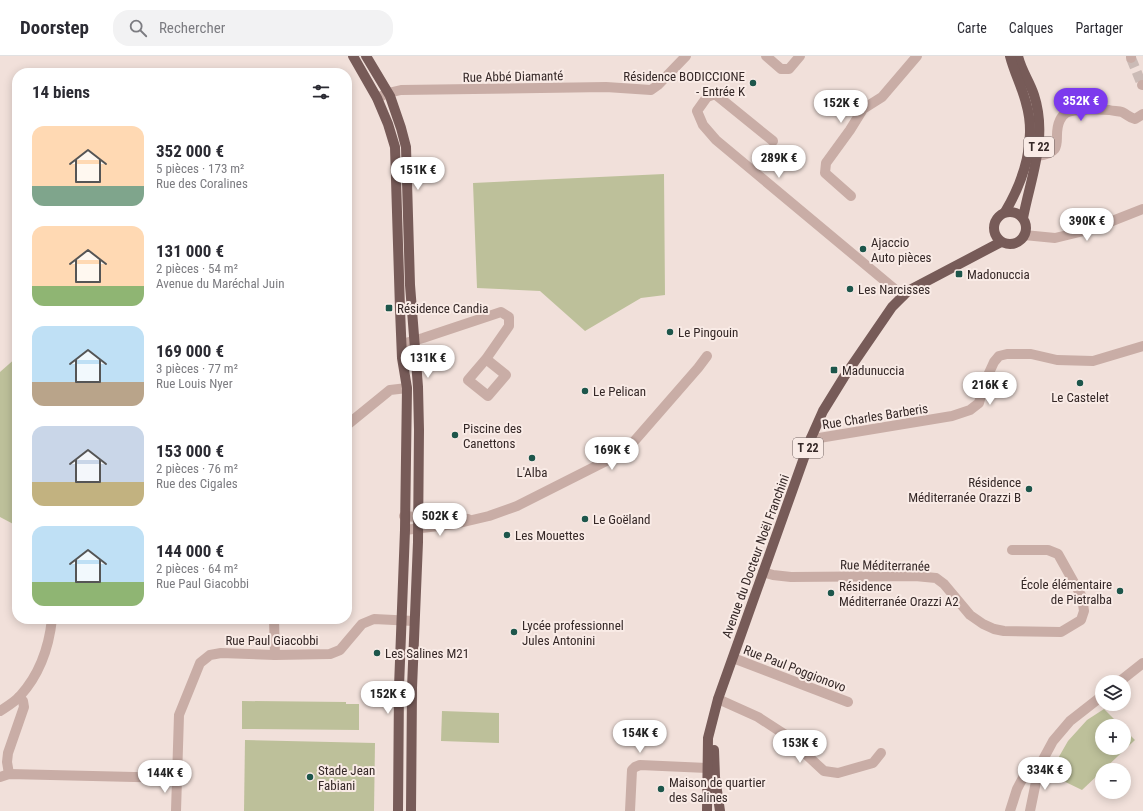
<!DOCTYPE html>
<html lang="fr">
<meta charset="utf-8">
<style>
body{margin:0;font-family:"Roboto Condensed",sans-serif;background:#f2f2f3;color:#2b2b33;height:100vh;display:flex;flex-direction:column;font-size:15px;white-space:nowrap}
*{box-sizing:border-box;margin:0}
p{font-size:13px;color:#7c7c81}
.icon{flex:none;width:22px;height:22px;fill:none;stroke:currentColor;stroke-width:2;stroke-linecap:round;stroke-linejoin:round}
.map{position:relative;flex:1;overflow:hidden}
.details{position:absolute;left:12px;top:12px;width:340px;height:556px;display:flex;flex-direction:column;background:#fff;border-radius:16px;box-shadow:0 2px 10px #0003}
.details>*{flex:none}
.fabs{position:absolute;left:1095px;top:619px;display:grid;gap:8px}
.fabs a{display:grid;place-items:center;width:36px;height:36px;border-radius:50%;background:#fff;box-shadow:0 2px 10px #0003;font-size:20px}
.price{position:absolute;translate:-50% -34px;padding:0 9px;border-radius:14px;background:#fff;color:#222;font-size:13px;line-height:26px;filter:drop-shadow(0 1px 2px #0008)}
.price::after{content:'';position:absolute;left:50%;top:24px;width:12px;height:9px;margin-left:-6px;background:inherit;clip-path:polygon(0 0,100% 0,50% 100%)}
.price.current{background:#7c3aed;color:#fff}
ul{padding:0;list-style:none}
li{display:flex;align-items:center;gap:12px;height:100px;padding:0 20px}
li span{display:grid;place-items:center;flex:none;width:112px;height:80px;border-radius:12px;color:#555}
li>.icon{margin-inline-start:auto}
span .icon{width:48px;height:48px;fill:#fffc;stroke-width:1}
li b{font-size:17px}
h2{display:flex;justify-content:space-between;align-items:center;height:48px;padding:0 20px;font-size:17px}
header{display:flex;align-items:center;gap:24px;box-sizing:border-box;height:56px;padding:0 20px;background:#fff;border-bottom:1px solid #e1e1e2}
header strong{font-size:19px}
nav{display:flex;gap:22px;margin-inline-start:auto;font-size:14px}
.search{width:280px;height:36px;background:#f2f2f3;display:flex;align-items:center;gap:10px;box-sizing:border-box;padding:0 14px;border-radius:16px;color:#7c7c81;font-size:15px}
.map>svg:first-child{display:block}
</style>
<header>
<strong>Doorstep</strong>
<div class="search"><svg class="icon" aria-label="search" viewBox="0 0 24 24"><circle cx="10" cy="10" r="6"/><path d="M15 15l6 6"/></svg>Rechercher</div>
<nav><a>Carte</a><a>Calques</a><a>Partager</a></nav>
</header>
<div class="map">
<svg width="1143" height="755" viewBox="0 0 1143 755">
<rect width="100%" height="100%" fill="#f1e0da"/>
<!-- green -->
<g fill="#bdc09a">
<polygon points="664,118 665,239 641,242 585,275 540,235 477,232 473,127"/>
<polygon points="17,301 17,470 0,461 0,316"/>
<polygon points="242,645 346,646 346,648 359,648 359,674 242,673"/>
<polygon points="1104,653 1121,670 1102,670 1102,692 1124,692 1124,673 1135,684 1082,734 1049,718 1068,685 1087,664"/>
<polygon points="442,655 499,657 499,687 441,685"/>
<polygon points="245,684 375,687 374,755 244,755"/>
</g>
<g fill="none" stroke-linecap="round" stroke-linejoin="round">
<!-- minor-tunnel -->
<polyline stroke="#cbbbb6" stroke-width="10" stroke-dasharray="10 5" stroke-linecap="butt" points="1131,2 1142,29"/>
<!-- minor -->
<g stroke="#c9ada6" stroke-width="10">
<polyline points="766,0 781,13 789,13 800,0"/>
<polyline points="1131,0 1131,2"/>
<polyline points="1142,29 1143,29"/>
<polyline points="377,42 388,37 401,34 606,31 651,34 658,29 686,0"/>
<polyline points="773,85 715,38 707,41 697,55 703,69 716,84 903,240"/>
<path d="M1037,100c31,-4 14,-18 23,-36 1,-2 4,-6 6,-7 7,-4 35,-4 43,-3 4,1 10,1 13,2 6,3 6,5 13,7l8,-5"/>
<polyline points="851,140 825,117 826,107 850,74 863,53 882,41 917,0"/>
<polyline points="1024,179 1055,182 1092,173 1143,153"/>
<polyline points="402,288 423,282 501,256 509,261 509,270 486,303 468,324 488,340 506,319 486,303"/>
<polyline points="347,369 390,334 407,332"/>
<polyline points="811,382 819,382 952,360 970,354 979,347 984,328 994,306 999,300 1007,298 1031,298 1057,304 1093,305 1143,290"/>
<path d="M404,460c22,2 43,0 64,3"/>
<polyline points="405,474 455,468 489,460 517,450 620,398 630,390 698,312 707,300"/>
<polyline points="763,516 773,519 791,521 915,520 936,522 944,528 970,559 983,568 994,573 1004,575 1061,576 1081,564 1084,555 1082,541 1058,498 1048,494 1012,494"/>
<polyline points="274,563 275,599"/>
<polyline points="733,602 848,646"/>
<polyline points="1119,626 1143,607"/>
<polyline points="718,643 758,661 784,678 824,715 838,717 873,707 881,697"/>
<path d="M0,655c6,-4 15,-9 20,-15 19,-21 29,-49 32,-77"/>
<polyline points="9,718 7,706 8,697 24,651 23,645 19,641"/>
<polyline points="0,721 9,718 176,722"/>
<polyline points="176,755 179,659 200,607 210,599 221,597 275,599 330,598 340,594 362,568 374,563 414,565"/>
<polyline points="630,755 632,714 635,711 640,709 707,712"/>
<polyline points="1010,755 1017,733 1025,718 1039,711"/>
<polyline points="1030,755 1039,711 1053,685 1070,665 1102,640"/>
</g>
<!-- major -->
<g stroke="#775b58" stroke-width="10">
<polyline points="353,0 377,42 388,68 395,91 400,253 402,302 407,332 405,474 399,631 398,755"/>
<polyline points="366,0 390,40 401,72 406,91 410,229 418,331 419,374 418,486 412,632 411,755"/>
<path d="M1018,0c3,14 12,26 16,39 14,43 -3,81 -11,123"/>
<circle cx="1010" cy="172" r="16"/>
<path d="M1005,156c19,-32 32,-72 21,-109 -4,-16 -12,-31 -16,-47"/>
<polyline points="714,694 715,721 720,755"/>
<polyline points="707,755 708,682 718,643 790,441 811,382 823,355 844,321 892,251 908,235 1001,186"/>
</g>
</g>
<!-- markers -->
<g fill="#1d564b" stroke="#f9ebe6" stroke-width="1.5">
<circle cx="753" cy="27" r="4"/>
<circle cx="863" cy="193" r="4"/>
<rect x="955" y="214" width="8" height="8" rx="2"/>
<circle cx="850" cy="233" r="4"/>
<rect x="385" y="248" width="8" height="8" rx="2"/>
<circle cx="670" cy="276" r="4"/>
<rect x="830" y="310" width="8" height="8" rx="2"/>
<circle cx="1080" cy="327" r="4"/>
<circle cx="585" cy="335" r="4"/>
<circle cx="455" cy="379" r="4"/>
<circle cx="532" cy="402" r="4"/>
<circle cx="1029" cy="433" r="4"/>
<circle cx="585" cy="463" r="4"/>
<circle cx="507" cy="479" r="4"/>
<circle cx="1120" cy="535" r="4"/>
<circle cx="831" cy="537" r="4"/>
<circle cx="514" cy="576" r="4"/>
<circle cx="377" cy="597" r="4"/>
<circle cx="310" cy="721" r="4"/>
<circle cx="661" cy="733" r="4"/>
</g>
<g text-anchor="middle" stroke-width="4" stroke-linejoin="round" paint-order="stroke">
<!-- shield labels -->
<g fill="#f9ebe6" stroke="#706260" stroke-width="1">
<rect x="1024" y="81" width="30" height="20" rx="3"/>
<rect x="793" y="382" width="30" height="20" rx="3"/>
</g>
<g font-size="12" font-weight="bold" fill="#352827">
<text x="1039" y="95">T 22</text>
<text x="808" y="396">T 22</text>
</g>
<!-- street labels -->
<g font-size="13" fill="#352827" stroke="#f9ebe6">
<text transform="translate(513 20) rotate(-1)" y="5">Rue Abbé Diamanté</text>
<text transform="translate(875 360) rotate(-9)" y="5">Rue Charles Barberis</text>
<text transform="translate(755 500) rotate(-70)" y="5">Avenue du Docteur Noël Franchini</text>
<text transform="translate(885 509) rotate(1)" y="5">Rue Méditerranée</text>
<text x="272" y="589">Rue Paul Giacobbi</text>
<text transform="translate(795 612) rotate(21)" y="5">Rue Paul Poggionovo</text>
</g>
<!-- poi labels -->
<g font-size="13" fill="#352827" stroke="#f9ebe6" text-anchor="start">
<text x="745" y="25" text-anchor="end">Résidence BODICCIONE<tspan x="745" dy="15">- Entrée K</tspan></text>
<text x="871" y="191">Ajaccio<tspan x="871" dy="15">Auto pièces</tspan></text>
<text x="967" y="223">Madonuccia</text>
<text x="858" y="238">Les Narcisses</text>
<text x="397" y="257">Résidence Candia</text>
<text x="678" y="281">Le Pingouin</text>
<text x="842" y="319">Madunuccia</text>
<text x="593" y="340">Le Pelican</text>
<text x="1080" y="346" text-anchor="middle">Le Castelet</text>
<text x="463" y="377">Piscine des<tspan x="463" dy="15">Canettons</tspan></text>
<text x="532" y="421" text-anchor="middle">L'Alba</text>
<text x="1021" y="431" text-anchor="end">Résidence<tspan x="1021" dy="15">Méditerranée Orazzi B</tspan></text>
<text x="593" y="468">Le Goëland</text>
<text x="515" y="484">Les Mouettes</text>
<text x="1112" y="533" text-anchor="end">École élémentaire<tspan x="1112" dy="15">de Pietralba</tspan></text>
<text x="839" y="535">Résidence<tspan x="839" dy="15">Méditerranée Orazzi A2</tspan></text>
<text x="522" y="574">Lycée professionnel<tspan x="522" dy="15">Jules Antonini</tspan></text>
<text x="385" y="602">Les Salines M21</text>
<text x="318" y="719">Stade Jean<tspan x="318" dy="15">Fabiani</tspan></text>
<text x="669" y="731">Maison de quartier<tspan x="669" dy="15">des Salines</tspan></text>
</g>
</g>
</svg>
<div class="fabs">
<a><svg class="icon" aria-label="layers" viewBox="0 0 24 24"><path d="M12 4l9 5-9 5-9-5zM3 14l9 5 9-5"/></svg></a>
<a>+</a>
<a>−</a>
</div>
<b class="price current" style="left:1081px;top:66px">352K €</b>
<b class="price" style="left:841px;top:68px">152K €</b>
<b class="price" style="left:779px;top:123px">289K €</b>
<b class="price" style="left:418px;top:135px">151K €</b>
<b class="price" style="left:1087px;top:186px">390K €</b>
<b class="price" style="left:428px;top:323px">131K €</b>
<b class="price" style="left:990px;top:350px">216K €</b>
<b class="price" style="left:612px;top:415px">169K €</b>
<b class="price" style="left:440px;top:481px">502K €</b>
<b class="price" style="left:388px;top:659px">152K €</b>
<b class="price" style="left:640px;top:698px">154K €</b>
<b class="price" style="left:800px;top:708px">153K €</b>
<b class="price" style="left:1045px;top:735px">334K €</b>
<b class="price" style="left:165px;top:738px">144K €</b>
<section class="details">
<h2>14 biens<svg class="icon" aria-label="filters" viewBox="0 0 24 24"><path d="M4 7h16M4 17h16"/><circle cx="9" cy="7" r="2"/><circle cx="15" cy="17" r="2"/></svg></h2>
<ul>
<li><span style="background:linear-gradient(#ffd9b3 75%,#7fa58c 0)"><svg class="icon" aria-label="home" viewBox="0 0 24 24"><path d="M3 11l9-7 9 7M6 9v11h12V9"/></svg></span><div><b>352 000 €</b><p>5 pièces · 173 m²</p><p>Rue des Coralines</p></div></li>
<li><span style="background:linear-gradient(#ffd9b3 75%,#8fb573 0)"><svg class="icon" aria-label="home" viewBox="0 0 24 24"><path d="M3 11l9-7 9 7M6 9v11h12V9"/></svg></span><div><b>131 000 €</b><p>2 pièces · 54 m²</p><p>Avenue du Maréchal Juin</p></div></li>
<li><span style="background:linear-gradient(#bfe0f5 70%,#b9a48a 0)"><svg class="icon" aria-label="home" viewBox="0 0 24 24"><path d="M3 11l9-7 9 7M6 9v11h12V9"/></svg></span><div><b>169 000 €</b><p>3 pièces · 77 m²</p><p>Rue Louis Nyer</p></div></li>
<li><span style="background:linear-gradient(#c9d6e8 70%,#c2b280 0)"><svg class="icon" aria-label="home" viewBox="0 0 24 24"><path d="M3 11l9-7 9 7M6 9v11h12V9"/></svg></span><div><b>153 000 €</b><p>2 pièces · 76 m²</p><p>Rue des Cigales</p></div></li>
<li><span style="background:linear-gradient(#bfe0f5 70%,#8fb573 0)"><svg class="icon" aria-label="home" viewBox="0 0 24 24"><path d="M3 11l9-7 9 7M6 9v11h12V9"/></svg></span><div><b>144 000 €</b><p>2 pièces · 64 m²</p><p>Rue Paul Giacobbi</p></div></li>
</ul>
</section>
</div>
